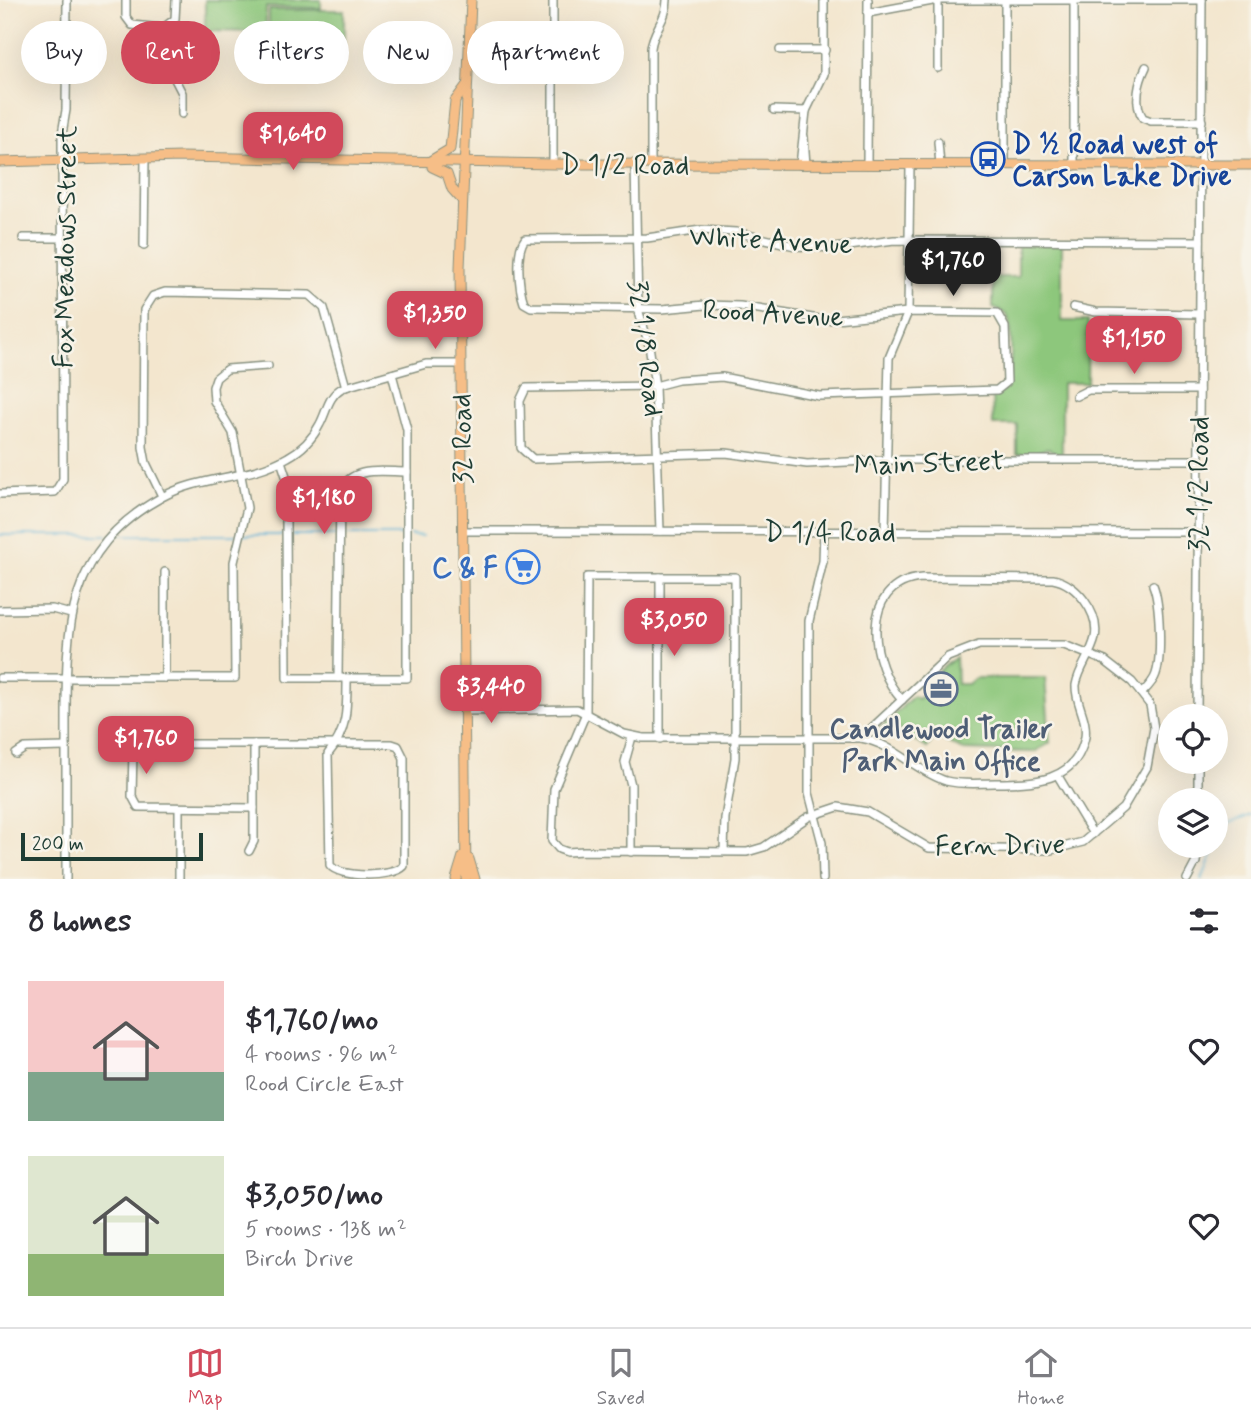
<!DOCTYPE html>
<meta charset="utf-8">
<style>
body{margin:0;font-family:Mynerve,sans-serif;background:#f7f7f7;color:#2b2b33;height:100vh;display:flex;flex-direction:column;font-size:26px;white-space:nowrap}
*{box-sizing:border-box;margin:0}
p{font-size:23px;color:#7c7c81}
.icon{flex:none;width:38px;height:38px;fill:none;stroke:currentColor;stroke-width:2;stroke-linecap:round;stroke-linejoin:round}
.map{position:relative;height:879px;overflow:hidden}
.details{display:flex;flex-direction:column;background:#fff;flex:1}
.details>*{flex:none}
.top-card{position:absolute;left:21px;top:21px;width:700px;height:63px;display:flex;gap:14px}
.controls{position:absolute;left:1158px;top:704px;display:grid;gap:14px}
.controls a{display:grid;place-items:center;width:70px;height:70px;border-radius:50%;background:#fff;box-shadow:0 7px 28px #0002;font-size:35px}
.scale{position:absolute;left:21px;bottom:18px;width:182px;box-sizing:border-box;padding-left:7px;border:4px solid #1f3d34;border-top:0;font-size:19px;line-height:24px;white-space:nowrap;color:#1f3d34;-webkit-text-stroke:5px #f7f3e8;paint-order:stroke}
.price{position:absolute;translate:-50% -60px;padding:0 16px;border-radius:14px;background:#d1495b;color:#fff;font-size:23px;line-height:46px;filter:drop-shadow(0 2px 4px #0008)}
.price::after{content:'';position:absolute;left:50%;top:42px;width:21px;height:16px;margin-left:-10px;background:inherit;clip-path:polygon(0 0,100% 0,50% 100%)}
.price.on{background:#222;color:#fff}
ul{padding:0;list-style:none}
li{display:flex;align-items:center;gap:21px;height:175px;padding:0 28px}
li span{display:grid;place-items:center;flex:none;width:196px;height:140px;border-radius:0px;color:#555}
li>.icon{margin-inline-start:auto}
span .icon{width:84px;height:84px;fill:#fffc;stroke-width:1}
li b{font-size:30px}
h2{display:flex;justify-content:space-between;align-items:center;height:84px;padding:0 28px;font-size:30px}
.tag{padding:0 24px;border-radius:32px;background:#fff;box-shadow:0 7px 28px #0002;font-size:24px;line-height:63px}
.tag.on{background:#d1495b;color:#fff}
.tabs{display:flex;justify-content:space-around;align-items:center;height:98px;border-top:2px solid #e1e1e2;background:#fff;font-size:19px;color:#7c7c81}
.tabs a{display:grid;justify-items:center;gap:4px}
.tabs .on{color:#d1495b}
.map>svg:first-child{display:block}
</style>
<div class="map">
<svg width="1251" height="879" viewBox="0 0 1251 879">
<rect width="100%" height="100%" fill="#f7f3e8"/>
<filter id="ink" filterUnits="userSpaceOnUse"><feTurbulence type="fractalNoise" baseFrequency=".0143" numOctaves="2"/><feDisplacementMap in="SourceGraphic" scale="14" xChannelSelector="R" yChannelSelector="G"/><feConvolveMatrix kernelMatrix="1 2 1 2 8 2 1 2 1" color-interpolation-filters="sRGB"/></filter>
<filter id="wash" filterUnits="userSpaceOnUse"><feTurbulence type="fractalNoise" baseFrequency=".00686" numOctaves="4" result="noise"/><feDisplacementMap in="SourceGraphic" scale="28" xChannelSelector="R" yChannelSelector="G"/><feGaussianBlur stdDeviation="1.57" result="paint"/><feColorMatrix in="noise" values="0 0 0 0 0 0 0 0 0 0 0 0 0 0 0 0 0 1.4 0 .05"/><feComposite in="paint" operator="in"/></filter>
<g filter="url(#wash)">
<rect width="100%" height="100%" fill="#f3e6ce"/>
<!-- green -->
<g fill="#8dc77b" stroke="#568258" stroke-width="2">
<polygon points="205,0 321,0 321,8 266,7 266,32 205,31"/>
<polygon points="269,10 344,10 344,49 323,49 323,28 269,28"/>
<path d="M1018,245h44v76h26l-1,62h-25v72l-15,-7 -13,6h-17v-29h-24l-1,-31 11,-3c9,-10 11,-63 4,-75 -4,-5 -8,-6 -14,-8v-31h25z"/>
<polygon points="956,657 957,684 968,684 975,678 1045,678 1050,743 1034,752 963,750 935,736 927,748 893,726 885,738 882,736 881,728 913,696 918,699 943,676 939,671"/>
</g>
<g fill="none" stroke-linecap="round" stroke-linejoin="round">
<!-- stream -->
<g stroke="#56b2d4" stroke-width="2">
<polyline points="0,535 107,535"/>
<polyline points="116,535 236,535"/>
<polyline points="242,535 282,535"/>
<polyline points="288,535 338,535"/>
<polyline points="344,535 404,535"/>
<polyline points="410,535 423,536"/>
<polyline points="1202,879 1225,825 1251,815"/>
</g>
</g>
</g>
<g filter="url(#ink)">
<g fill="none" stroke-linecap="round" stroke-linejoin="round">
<defs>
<g id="minor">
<polyline points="126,0 126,17 132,25 163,28 175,19 176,0"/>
<polyline points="868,13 938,0 1202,0"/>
<polyline points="163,28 164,58 182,93 182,114"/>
<polyline points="780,50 825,50"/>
<path d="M1146,67c-7,14 -13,36 -3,51l8,3h51"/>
<polyline points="938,68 938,0"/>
<polyline points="553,71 602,72"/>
<polyline points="774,110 806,111"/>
<polyline points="804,137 806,165"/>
<polyline points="938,142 940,165"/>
<polyline points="553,164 553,0"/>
<polyline points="635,164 638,309 649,345 655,386 660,531"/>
<path d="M651,164v-116c2,-18 16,-29 16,-48"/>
<polyline points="800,165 806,111 824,74 824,0"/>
<polyline points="867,165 868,0"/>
<polyline points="1005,165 1005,0"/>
<polyline points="1074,166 1074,0"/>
<polyline points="23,238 62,238"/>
<polyline points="144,245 145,159"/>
<polyline points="1073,307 1096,312 1199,314"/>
<polyline points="1076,396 1088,390 1199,390"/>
<path d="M1199,460h-313l-79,4 -81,-11 -193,6 -12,-11 -1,-47 6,-13 129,-2 23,-6 44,-3 97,19 178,-6 10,-8 -2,-55 -8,-14 -89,-1 -83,8 -85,-14 -35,-1 -43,4 -131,-2 -7,-4c-5,-14 -9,-52 1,-64l122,-1 54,-8 35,2 59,14 39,2 60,-8 306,1"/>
<polyline points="281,461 291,491 286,519 287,678 407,678 407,430 392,374"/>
<polyline points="0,494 55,492 63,479 62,134 66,110 67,0"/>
<polyline points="162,496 146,463 143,447 144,310 153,296 165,292 309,295 324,308 346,387"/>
<polyline points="462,531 1198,532"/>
<polyline points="885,531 889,358 908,312 910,165"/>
<polyline points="165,572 165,678"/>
<polyline points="0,610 52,609 71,614"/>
<polyline points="0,678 235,678 234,562 247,508 233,433 214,401 213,387 216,378 227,369 268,366"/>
<path d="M338,678l2,-187c12,-26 43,-19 67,-19"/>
<path d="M1143,692c5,-5 11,-11 13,-18 6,-18 4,-72 -3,-89"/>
<polyline points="465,705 512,708"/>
<path d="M465,711l112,-2 47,25 19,4h218c33,6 54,33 85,43 16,4 33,2 49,2 37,0 81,0 90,-46 3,-19 -10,-34 -9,-52 3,-17 15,-30 19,-47 5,-25 -19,-55 -42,-59l-131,-1c-64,5 -52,88 -20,122"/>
<polyline points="1197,716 1202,0"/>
<polyline points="660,739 660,577"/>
<polyline points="16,754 25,748 66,747"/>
<polyline points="1198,761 1198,800"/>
<polyline points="1058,776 1093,834"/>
<polyline points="179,808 179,879"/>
<path d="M254,808l-116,-1 -6,-11 1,-46 6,-6h253l6,2 6,12v108c-11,12 -65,12 -74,-1l-2,-111c20,-24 19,-46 19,-76"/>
<polyline points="249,851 254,841 254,744"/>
<polyline points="631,852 631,785 625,762 632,737"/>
<polyline points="724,852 725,818 735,758 735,577 587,577 586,713 554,789 552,841 559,849 567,852 584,851 747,852 764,847 808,817 838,807 868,812 929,848 1051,850 1083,842 1123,808 1147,767 1154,728 1150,705 1132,682 1105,661 1064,645 979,645 948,657 861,738"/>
<path d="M66,879c0,-49 0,-99 0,-148 0,-99 -3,-180 96,-234 40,-22 87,-17 126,-40 13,-7 25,-19 32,-33 7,-13 8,-28 22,-36l84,-24h34"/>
<polyline points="823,879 822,843 809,793 809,621 823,561 824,531"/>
<polyline points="1187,879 1196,862 1198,845"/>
</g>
<g id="major">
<polyline points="430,161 450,149 455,101 466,86"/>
<polyline points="0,162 181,157 553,164 1251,165"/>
<polyline points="432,167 447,174 452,189 462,200"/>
<polyline points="469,859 475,879"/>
<polyline points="456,879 463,856"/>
<polyline points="466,879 460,268 471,0"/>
</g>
</defs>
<!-- minor casing -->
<use href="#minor" stroke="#899281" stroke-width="10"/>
<!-- major casing -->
<use href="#major" stroke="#899281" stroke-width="11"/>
<!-- minor -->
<use href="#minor" stroke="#fff" stroke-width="7"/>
<!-- major -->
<use href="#major" stroke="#f6be87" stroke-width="9"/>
</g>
</g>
<!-- icons -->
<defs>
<symbol id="bus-ring" viewBox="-11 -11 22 22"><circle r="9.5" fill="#f7f3e8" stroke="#1a4fb4" stroke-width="1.5"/><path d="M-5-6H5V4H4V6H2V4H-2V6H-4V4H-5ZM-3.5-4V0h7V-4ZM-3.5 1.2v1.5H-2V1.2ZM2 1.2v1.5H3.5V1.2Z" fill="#1a4fb4"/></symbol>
<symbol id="supermarket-ring" viewBox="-11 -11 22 22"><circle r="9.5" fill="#f7f3e8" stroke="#3f7fe0" stroke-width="1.5"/><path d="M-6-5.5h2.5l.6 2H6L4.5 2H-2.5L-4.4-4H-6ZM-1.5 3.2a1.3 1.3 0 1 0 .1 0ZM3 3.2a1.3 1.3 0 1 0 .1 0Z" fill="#3f7fe0"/></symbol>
<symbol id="office-ring" viewBox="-11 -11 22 22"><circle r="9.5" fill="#f7f3e8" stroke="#5c6f8a" stroke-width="1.5"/><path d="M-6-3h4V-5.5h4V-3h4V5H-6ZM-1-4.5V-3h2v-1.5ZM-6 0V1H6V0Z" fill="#5c6f8a"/></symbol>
</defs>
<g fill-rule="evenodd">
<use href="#bus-ring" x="969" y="140" width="38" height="38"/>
<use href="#supermarket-ring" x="504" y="548" width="38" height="38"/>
<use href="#office-ring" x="922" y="670" width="38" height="38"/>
</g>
<g text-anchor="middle" stroke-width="5" stroke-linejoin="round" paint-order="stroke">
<!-- transit labels -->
<g font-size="28" font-weight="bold" fill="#164399" stroke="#f7f3e8" text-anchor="start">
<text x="1012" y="153">D ½ Road west of<tspan x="1012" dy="32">Carson Lake Drive</tspan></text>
</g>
<!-- street labels -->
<g font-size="28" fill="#1f3d34" stroke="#f7f3e8">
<text x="625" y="174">D 1/2 Road</text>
<text transform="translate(771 239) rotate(3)" y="10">White Avenue</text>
<text transform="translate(64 247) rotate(-89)" y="10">Fox Meadows Street</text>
<text transform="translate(773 312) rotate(3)" y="10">Rood Avenue</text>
<text transform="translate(647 348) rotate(83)" y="10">32 1/8 Road</text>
<text transform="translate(461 439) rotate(-91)" y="10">32 Road</text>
<text transform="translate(929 462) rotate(-2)" y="10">Main Street</text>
<text transform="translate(1198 484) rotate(-90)" y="10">32 1/2 Road</text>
<text x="830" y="541">D 1/4 Road</text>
<text transform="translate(1000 844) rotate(-1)" y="10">Fern Drive</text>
</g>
<!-- shop labels -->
<g font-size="28" font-weight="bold" fill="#366cbe" stroke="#f7f3e8" text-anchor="end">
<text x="498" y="577">C &amp; F</text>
</g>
<!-- service labels -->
<g font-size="28" font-weight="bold" fill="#4e5e75" stroke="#f7f3e8">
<text x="941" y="738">Candlewood Trailer<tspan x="941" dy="32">Park Main Office</tspan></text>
</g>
</g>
</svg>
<div class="controls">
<a><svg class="icon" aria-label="locate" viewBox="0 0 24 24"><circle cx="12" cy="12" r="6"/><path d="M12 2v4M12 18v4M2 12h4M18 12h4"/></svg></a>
<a><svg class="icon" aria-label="layers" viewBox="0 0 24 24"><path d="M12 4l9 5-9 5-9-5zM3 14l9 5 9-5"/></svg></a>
</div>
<div class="scale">200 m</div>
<b class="price" style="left:293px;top:172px">$1,640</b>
<b class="price on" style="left:953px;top:298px">$1,760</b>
<b class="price" style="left:435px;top:351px">$1,350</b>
<b class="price" style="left:1134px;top:376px">$1,150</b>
<b class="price" style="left:324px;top:536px">$1,180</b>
<b class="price" style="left:674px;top:658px">$3,050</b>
<b class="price" style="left:491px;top:725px">$3,440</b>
<b class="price" style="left:146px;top:776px">$1,760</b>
<div class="top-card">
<a class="tag">Buy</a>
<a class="tag on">Rent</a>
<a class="tag">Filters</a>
<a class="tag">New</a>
<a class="tag">Apartment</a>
</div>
</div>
<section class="details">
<h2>8 homes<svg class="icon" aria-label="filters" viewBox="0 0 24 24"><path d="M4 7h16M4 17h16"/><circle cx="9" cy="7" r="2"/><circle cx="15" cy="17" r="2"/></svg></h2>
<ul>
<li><span style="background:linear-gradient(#f6c9c9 65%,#7fa58c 0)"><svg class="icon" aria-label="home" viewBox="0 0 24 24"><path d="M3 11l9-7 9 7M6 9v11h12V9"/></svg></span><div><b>$1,760/mo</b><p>4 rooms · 96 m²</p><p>Rood Circle East</p></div><svg class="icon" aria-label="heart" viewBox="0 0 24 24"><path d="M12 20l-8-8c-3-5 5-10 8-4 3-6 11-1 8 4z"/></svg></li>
<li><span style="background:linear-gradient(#dfe7d0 70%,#8fb573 0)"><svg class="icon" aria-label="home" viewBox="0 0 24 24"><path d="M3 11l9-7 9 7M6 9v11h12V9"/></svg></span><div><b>$3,050/mo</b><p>5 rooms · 138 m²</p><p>Birch Drive</p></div><svg class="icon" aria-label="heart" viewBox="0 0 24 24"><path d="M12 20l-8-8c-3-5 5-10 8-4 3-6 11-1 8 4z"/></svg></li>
</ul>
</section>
<nav class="tabs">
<a class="on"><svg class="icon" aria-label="map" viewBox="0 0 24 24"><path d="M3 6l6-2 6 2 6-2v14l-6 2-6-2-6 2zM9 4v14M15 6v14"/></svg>Map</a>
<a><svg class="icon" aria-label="saved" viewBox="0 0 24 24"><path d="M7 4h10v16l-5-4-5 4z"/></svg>Saved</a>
<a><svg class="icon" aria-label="home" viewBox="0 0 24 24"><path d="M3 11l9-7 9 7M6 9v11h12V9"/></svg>Home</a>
</nav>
